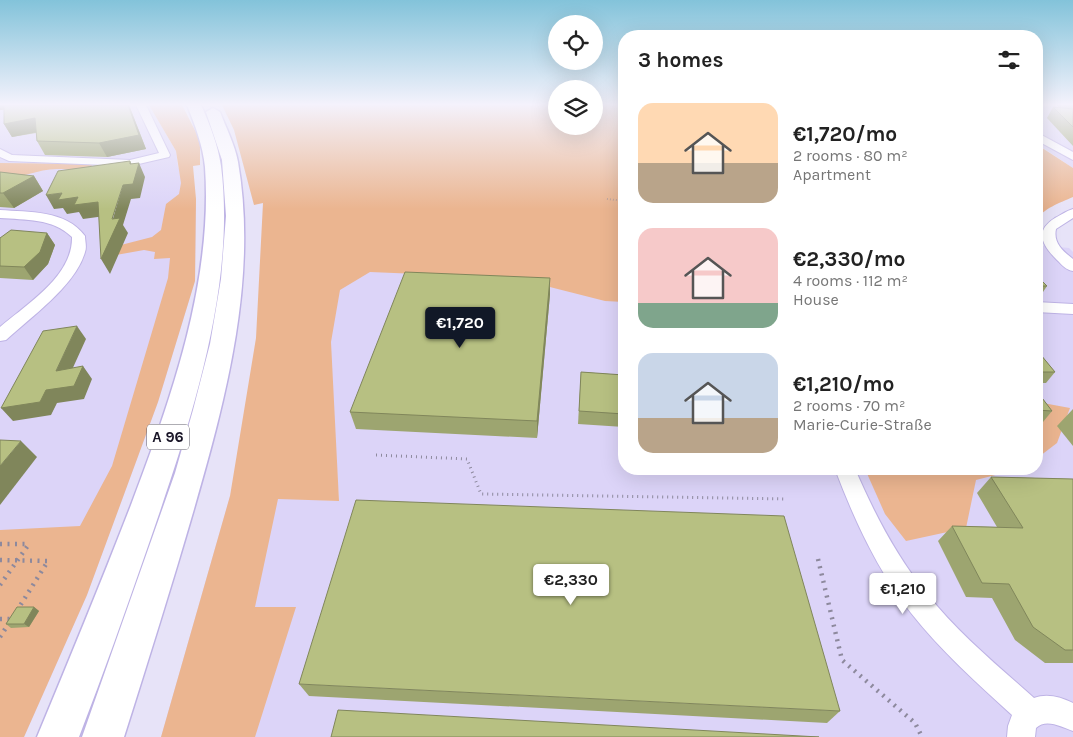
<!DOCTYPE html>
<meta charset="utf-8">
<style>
body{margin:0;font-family:Karla,sans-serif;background:#f6f6f6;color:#222;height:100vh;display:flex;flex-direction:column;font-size:19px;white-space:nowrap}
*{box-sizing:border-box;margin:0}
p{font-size:16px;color:#767676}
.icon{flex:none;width:28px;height:28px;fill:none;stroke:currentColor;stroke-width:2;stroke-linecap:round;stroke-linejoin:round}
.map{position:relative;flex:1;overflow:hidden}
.sheet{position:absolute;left:618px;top:30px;width:425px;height:445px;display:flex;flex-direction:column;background:#fff;border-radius:20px;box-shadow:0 5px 20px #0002}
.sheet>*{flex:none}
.controls{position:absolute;left:548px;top:15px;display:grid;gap:10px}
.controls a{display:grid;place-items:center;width:55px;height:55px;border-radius:50%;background:#fff;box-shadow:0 5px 20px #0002;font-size:25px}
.price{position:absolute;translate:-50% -42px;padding:0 11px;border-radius:5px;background:#fff;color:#222;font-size:16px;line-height:32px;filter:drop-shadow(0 1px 2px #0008)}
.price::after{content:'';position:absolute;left:50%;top:30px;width:15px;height:11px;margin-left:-8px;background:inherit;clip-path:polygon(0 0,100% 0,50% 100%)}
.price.on{background:#111827;color:#fff}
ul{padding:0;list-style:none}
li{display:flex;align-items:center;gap:15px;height:125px;padding:0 20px}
li span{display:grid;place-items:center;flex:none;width:140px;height:100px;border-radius:15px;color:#555}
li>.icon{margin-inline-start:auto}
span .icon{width:60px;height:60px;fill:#fffc;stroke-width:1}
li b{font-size:21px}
h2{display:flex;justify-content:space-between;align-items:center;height:60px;padding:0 20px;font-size:21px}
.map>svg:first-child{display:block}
</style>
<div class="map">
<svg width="1073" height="737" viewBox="0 0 1073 737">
<rect width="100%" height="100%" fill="#e7e3f8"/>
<!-- built -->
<g fill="#dcd4f8">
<polygon points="0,105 149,105 176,151 178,167 196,199 195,281 158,402 87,595 24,737 0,737"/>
<polygon points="1036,105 1073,105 1073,168 1036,143"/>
<polygon points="1036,245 1069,248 1073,252 1073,737 161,737 230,496 339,501 323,256 624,289 624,469 1036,469"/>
</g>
<!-- green -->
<g fill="#ebb590">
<polygon points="149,105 182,105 200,140 200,165 193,166 196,199 195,281 158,402 87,595 24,737 0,737 0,530 80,526 112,466 168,278 170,258 154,259 155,252 144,250 116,255 117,246 152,237 161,230 166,204 179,194 181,183 176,151"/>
<polygon points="222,105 556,105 556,126 594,126 594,105 624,105 624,302 605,301 538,284 442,275 370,272 340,290 331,342 339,501 278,499 255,607 296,607 255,737 161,737 230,496 256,338 263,203 254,205 234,130"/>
<path d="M1036,144l37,24v29c-13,6 -30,11 -37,24z"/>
<path d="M0,163l91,1 1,2c-18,6 -18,3 -35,3 -19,0 -37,10 -57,10z"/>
<polygon points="1043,403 1070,408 1057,443 1036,459 1036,411"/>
<polygon points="865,469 1019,469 976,480 966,528 906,541 885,514"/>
</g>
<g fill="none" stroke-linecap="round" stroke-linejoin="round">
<defs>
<g id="minor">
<polygon points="136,105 146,105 170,155 169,157 130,166 9,161 0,157 0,149 12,155 130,160 159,153"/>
<polygon points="1036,132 1073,152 1073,160 1036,140"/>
<path d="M1073,209v9l-17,11c-3,14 7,22 17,30v12c-7,-1 -11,-6 -16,-11 -15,-15 -23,-29 -2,-42 6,-3 11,-7 18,-9z"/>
<path d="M0,210c29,2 66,0 85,26 0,5 2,11 0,16 -9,33 -54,65 -79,88l-6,1v-14c27,-23 73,-51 72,-90 -20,-19 -46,-17 -72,-19z"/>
<polygon points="1036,302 1073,304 1073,314 1036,312"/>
<path d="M835,469h20c19,44 41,87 72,125 31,39 70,71 107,104 13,-5 27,-1 39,5v28c-11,-4 -27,-13 -37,-3l-1,9h-28l1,-11 4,-11c-35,-32 -71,-64 -101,-102 -34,-43 -57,-94 -76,-144z"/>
</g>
<g id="highway">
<path d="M187,105h14c9,20 17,40 20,61 16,124 -34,267 -74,383 -22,63 -44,126 -68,188h-42c32,-77 64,-154 94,-232 40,-106 82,-223 74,-338 -2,-21 -10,-42 -18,-62z"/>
<path d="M213,108l7,4c6,16 15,33 18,50 20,116 -12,236 -44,347 -22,76 -46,152 -70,228h-42l93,-264 18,-63 17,-66 11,-65 5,-63 -4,-56 -16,-48z"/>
</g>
</defs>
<!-- minor casing -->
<use href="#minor" stroke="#beb3e5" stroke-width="2"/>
<!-- highway casing -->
<use href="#highway" stroke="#beb3e5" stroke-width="3"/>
<!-- path-far2 -->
<polyline stroke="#8d899d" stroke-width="2" stroke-dasharray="0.5 2.5" stroke-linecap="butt" points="607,199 624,201"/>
<!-- path-far1 -->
<polyline stroke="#8d899d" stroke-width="3" stroke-dasharray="1 4" stroke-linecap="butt" points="376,455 467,459 481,494 787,499"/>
<!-- path -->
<g stroke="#8d899d" stroke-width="4.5" stroke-dasharray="2 5.5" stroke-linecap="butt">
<polyline points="0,544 28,544"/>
<polyline points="818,559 842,660 915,723 922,737"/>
<polyline points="0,560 48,561 18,609"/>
<polyline points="0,585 29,544"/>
<polyline points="0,619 13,619"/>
<polyline points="0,637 9,623"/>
</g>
<!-- minor -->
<use href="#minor" fill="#fff" fill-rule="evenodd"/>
<!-- highway -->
<use href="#highway" fill="#fff" fill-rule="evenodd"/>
</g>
<!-- wall -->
<g fill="#9da570">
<polygon points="0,105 129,105 146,149 107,157 45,155 37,141 36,133 12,137 4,124 4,110 0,110"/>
<polygon points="1057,105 1073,105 1073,146 1047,118 1053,107 1059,108"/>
<polygon points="0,172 34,176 43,191 14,208 0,207"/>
<polygon points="47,233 55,245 48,264 33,280 0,278 0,238"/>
<polygon points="1036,275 1047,286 1041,295 1036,295"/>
<polygon points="550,278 550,294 537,438 356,429 350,412"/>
<polygon points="1036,349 1055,372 1046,383 1036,383"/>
<polygon points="581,372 624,375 624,427 578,424"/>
<polygon points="1036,390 1052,411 1043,422 1036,421"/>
<polygon points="1073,409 1073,446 1057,426"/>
<polygon points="991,477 1073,479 1073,663 1045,663 1015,640 992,598 966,597 938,541 952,526 997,527 977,493"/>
<polygon points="34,607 39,611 29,627 11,628 6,624"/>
<polygon points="299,684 840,711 827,723 309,696"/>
</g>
<!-- shaded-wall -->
<g fill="#80865b">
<polygon points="0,105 10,105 12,108 0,110"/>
<polygon points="128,105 129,105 146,149 107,157 99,143"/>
<polygon points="35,118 43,131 12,137 4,124"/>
<polygon points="130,161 136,173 139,163 145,177 140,198 131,199 123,225 128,233 110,274 101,259"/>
<polygon points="34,176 43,191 14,208 3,193"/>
<polygon points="62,193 98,202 105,216 83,219 79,212 67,214 63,208 54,209 46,195"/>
<polygon points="47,233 55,245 48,264 33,280 24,267"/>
<polygon points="550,278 550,294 537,438 537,421"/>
<polygon points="77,326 86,339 66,383 56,371"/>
<polygon points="83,366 92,379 84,399 57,403 51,415 13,421 1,408"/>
<polygon points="21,441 37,457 0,505 0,466"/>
<polygon points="34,607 39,611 29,627 24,624"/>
</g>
<!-- building -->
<g fill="#b7c082" stroke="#80865b">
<polygon points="4,105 128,105 139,135 99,143 37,141 35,118 4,124"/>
<polygon points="1053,107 1073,109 1073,127"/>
<polygon points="130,161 130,164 139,163 133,184 123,185 112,219 120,218 101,259 98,202 74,205 78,197 58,200 62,193 46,195 58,171"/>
<polygon points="0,172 34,176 3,193 0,193"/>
<polygon points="11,230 47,233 40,252 24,267 0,266 0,238"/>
<polygon points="405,272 550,278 537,421 350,412"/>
<polygon points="1036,275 1047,286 1036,286"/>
<polygon points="77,326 56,371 83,366 74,386 46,390 40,402 1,408 43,331"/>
<polygon points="1036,349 1055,372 1036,372"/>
<polygon points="581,372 624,375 624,414 579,411"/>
<polygon points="1036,390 1052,411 1036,410"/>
<polygon points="0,440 21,441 0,466"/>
<polygon points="991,477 1073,479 1073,650 1065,650 1033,627 1009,584 982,583 952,526 1023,528"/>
<polygon points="356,500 784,516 840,711 299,684"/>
<polygon points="17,607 34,607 24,624 6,624"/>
<polygon points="338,710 819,737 331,737"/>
</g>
<!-- sky -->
<linearGradient id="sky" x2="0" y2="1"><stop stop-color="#83c3da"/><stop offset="0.5" stop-color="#f4f2fc"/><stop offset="1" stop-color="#f4f2fc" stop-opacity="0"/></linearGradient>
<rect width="1073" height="209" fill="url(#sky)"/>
<g text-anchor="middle" stroke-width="4" stroke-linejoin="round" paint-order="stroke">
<!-- shield labels -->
<rect fill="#fff" stroke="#5d5a66" stroke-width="1" x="147" y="424.5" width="42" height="25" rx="4"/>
<g font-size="15" font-weight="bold" fill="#171325">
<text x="168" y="442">A 96</text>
</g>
</g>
</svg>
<div class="controls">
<a><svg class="icon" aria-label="locate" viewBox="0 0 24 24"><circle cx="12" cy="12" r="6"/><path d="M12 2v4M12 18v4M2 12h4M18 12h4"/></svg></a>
<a><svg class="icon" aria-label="layers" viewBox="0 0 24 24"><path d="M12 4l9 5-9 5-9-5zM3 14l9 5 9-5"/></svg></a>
</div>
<b class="price on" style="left:460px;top:349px">€1,720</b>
<b class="price" style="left:571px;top:606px">€2,330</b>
<b class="price" style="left:903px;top:615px">€1,210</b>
<section class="sheet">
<h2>3 homes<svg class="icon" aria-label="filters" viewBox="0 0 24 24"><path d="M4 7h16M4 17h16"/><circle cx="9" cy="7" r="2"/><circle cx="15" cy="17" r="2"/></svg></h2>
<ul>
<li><span style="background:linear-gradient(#ffd9b3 60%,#b9a48a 0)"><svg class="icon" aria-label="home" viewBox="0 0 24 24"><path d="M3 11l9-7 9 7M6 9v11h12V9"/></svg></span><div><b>€1,720/mo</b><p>2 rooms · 80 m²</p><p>Apartment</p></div></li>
<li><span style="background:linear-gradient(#f6c9c9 75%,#7fa58c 0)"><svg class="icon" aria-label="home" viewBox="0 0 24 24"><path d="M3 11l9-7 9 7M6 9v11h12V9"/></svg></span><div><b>€2,330/mo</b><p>4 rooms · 112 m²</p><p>House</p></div></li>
<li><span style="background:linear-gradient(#c9d6e8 65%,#b9a48a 0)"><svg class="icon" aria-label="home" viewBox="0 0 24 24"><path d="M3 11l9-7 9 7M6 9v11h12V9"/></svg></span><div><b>€1,210/mo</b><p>2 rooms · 70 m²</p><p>Marie-Curie-Straße</p></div></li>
</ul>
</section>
</div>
